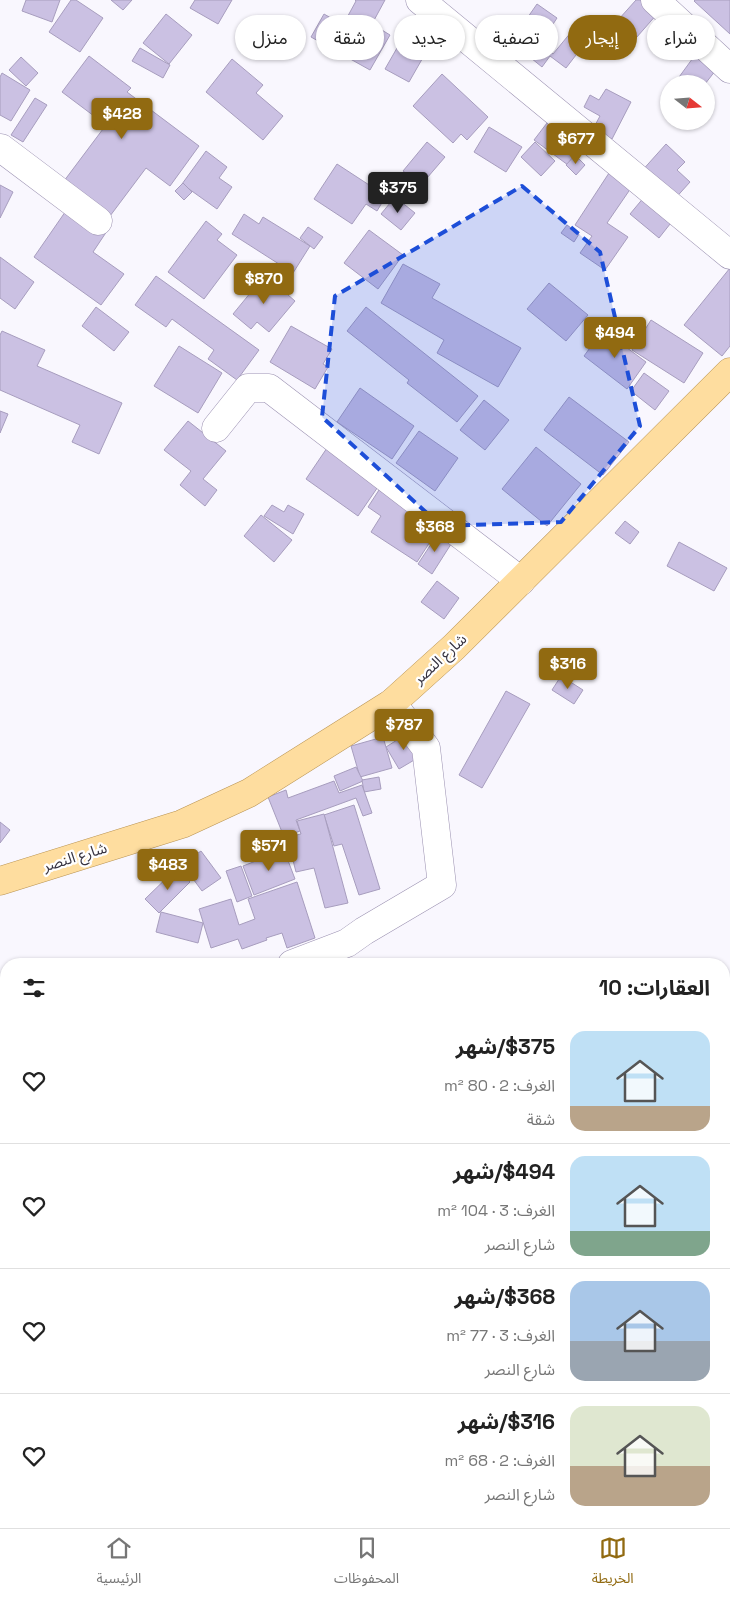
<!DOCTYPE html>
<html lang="ar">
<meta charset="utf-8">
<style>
body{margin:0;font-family:"Space Grotesk","Noto Sans Arabic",sans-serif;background:#f2f2f2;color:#222;direction:rtl;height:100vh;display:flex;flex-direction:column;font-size:19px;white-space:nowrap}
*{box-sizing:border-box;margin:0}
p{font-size:16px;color:#767676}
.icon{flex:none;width:28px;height:28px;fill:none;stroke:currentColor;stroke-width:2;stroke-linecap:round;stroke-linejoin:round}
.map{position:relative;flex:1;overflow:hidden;direction:ltr}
.sheet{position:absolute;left:0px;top:958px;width:730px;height:571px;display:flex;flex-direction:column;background:#fff;border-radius:20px 20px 0 0;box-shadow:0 1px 4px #0004;direction:rtl}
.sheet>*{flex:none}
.top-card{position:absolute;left:15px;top:15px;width:700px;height:45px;direction:rtl;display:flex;gap:10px}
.needle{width:32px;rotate:107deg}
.buttons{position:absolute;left:660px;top:75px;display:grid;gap:10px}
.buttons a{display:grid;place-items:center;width:55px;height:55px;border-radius:50%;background:#fff;box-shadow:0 1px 4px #0004;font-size:25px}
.price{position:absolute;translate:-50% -42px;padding:0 11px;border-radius:5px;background:#916a11;color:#fff;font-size:16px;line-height:32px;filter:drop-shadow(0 1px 2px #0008)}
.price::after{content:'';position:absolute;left:50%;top:30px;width:15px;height:11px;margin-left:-8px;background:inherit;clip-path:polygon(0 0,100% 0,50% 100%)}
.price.active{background:#222;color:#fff}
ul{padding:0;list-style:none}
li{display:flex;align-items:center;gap:15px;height:125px;padding:0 20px}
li+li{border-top:1px solid #e0e0e0}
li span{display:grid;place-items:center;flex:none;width:140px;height:100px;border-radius:15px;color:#555}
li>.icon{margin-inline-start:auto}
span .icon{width:60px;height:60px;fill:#fffc;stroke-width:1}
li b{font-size:21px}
h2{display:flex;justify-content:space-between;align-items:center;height:60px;padding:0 20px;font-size:21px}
.pill{padding:0 18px;border-radius:22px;background:#fff;box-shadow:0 1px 4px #0004;font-size:18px;line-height:45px}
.pill.active{background:#916a11;color:#fff}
.dock{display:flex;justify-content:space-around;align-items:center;height:70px;border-top:1px solid #e0e0e0;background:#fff;font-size:14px;color:#767676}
.dock a{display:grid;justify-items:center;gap:2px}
.dock .active{color:#916a11}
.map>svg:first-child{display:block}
</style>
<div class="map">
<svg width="730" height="1528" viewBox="0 0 730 1528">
<rect width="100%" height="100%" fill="#f9f7fe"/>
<!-- building -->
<g fill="#cbc1e3" stroke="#a79dbe">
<polygon points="26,0 60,0 52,22 22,11"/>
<polygon points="71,0 76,0 103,18 80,52 49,32"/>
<polygon points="111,0 132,0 123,10"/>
<polygon points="195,0 232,0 218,24 190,8"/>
<polygon points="355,0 385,0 372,24 390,35 370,70 311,37 324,14 343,25 356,1"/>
<polygon points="636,0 643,0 658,13 629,46 610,29"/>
<polygon points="695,0 730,0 730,34 694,1"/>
<polygon points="537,4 557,18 542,41 521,27"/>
<polygon points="426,12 448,30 431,49 410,31"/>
<polygon points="166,14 192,35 169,64 143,43"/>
<polygon points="572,31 586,42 566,68 550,56 542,67 515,45 525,32 553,54"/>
<polygon points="405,34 429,47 409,82 385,69"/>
<polygon points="140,48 170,65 163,78 132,61"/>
<polygon points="698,51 719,66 705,84 674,84"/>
<polygon points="89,56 131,88 127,92 199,146 170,186 146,168 110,216 64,181 106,125 62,92"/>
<polygon points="21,57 38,73 26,86 9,70"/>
<polygon points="232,59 263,85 256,93 283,116 263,140 206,92"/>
<polygon points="2,73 30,90 11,121 0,115 0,77"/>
<polygon points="442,74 488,117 467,140 461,134 453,143 413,106"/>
<polygon points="606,89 631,102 612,139 593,129 600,116 584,107 590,95 599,100"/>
<polygon points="35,98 47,105 23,142 11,135"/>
<polygon points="547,123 580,148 568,165 534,140"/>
<polygon points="489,127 522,147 506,172 474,152"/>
<polygon points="427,142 445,157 421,185 403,171"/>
<polygon points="535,142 555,161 541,176 521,157"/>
<polygon points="666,144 685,162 677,170 690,182 672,202 640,173"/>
<polygon points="206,151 227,167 219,178 232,187 217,209 182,184"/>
<polygon points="575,155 585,165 576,175 566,165"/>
<polygon points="337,164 386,196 377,211 366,204 352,224 314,199"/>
<polygon points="609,173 631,188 607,223 628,237 605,270 580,253 592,236 575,225"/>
<polygon points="183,183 192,192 184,200 175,191"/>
<polygon points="0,185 13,192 0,218"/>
<polygon points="645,196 674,219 659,238 630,214"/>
<polygon points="395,197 415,213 401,230 381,214"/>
<polygon points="70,205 107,231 93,252 124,274 101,305 34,257"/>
<polygon points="244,214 259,224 263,217 310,246 293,273 232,234"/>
<polygon points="206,221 222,234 217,240 237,255 204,299 168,272"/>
<polygon points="567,225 579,234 574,242 561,233"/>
<polygon points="308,227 323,237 314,249 300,238"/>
<polygon points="369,230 403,255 378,289 344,263"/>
<polygon points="0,257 34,282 15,309 0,298"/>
<polygon points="403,264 440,284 432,298 521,348 498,387 437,353 444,340 381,303"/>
<polygon points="730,268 730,346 722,356 684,325"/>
<polygon points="265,275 295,301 269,332 257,322 251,329 233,314"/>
<polygon points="156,276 259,350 237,380 208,359 214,350 172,319 166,327 135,305"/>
<polygon points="549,283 588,315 566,341 527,309"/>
<polygon points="96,307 129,332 114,351 82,326"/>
<polygon points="366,307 478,396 457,422 407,383 409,380 347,331"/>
<polygon points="651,320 703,353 684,383 632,350"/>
<polygon points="291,326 332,349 323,364 328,367 315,389 270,362"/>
<polygon points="603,330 646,362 627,389 584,356"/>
<polygon points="2,331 45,350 37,366 122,403 99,454 72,442 80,425 0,390 0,335"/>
<polygon points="179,346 222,373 198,413 154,386"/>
<polygon points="644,373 669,391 655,410 631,391"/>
<polygon points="360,388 414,426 392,459 337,422"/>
<polygon points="569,397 629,442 603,475 544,430"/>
<polygon points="484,400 509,420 485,450 460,430"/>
<polygon points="0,411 8,414 0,433"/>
<polygon points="188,421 226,451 203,479 217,490 205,506 180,485 191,471 164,450"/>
<polygon points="419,431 458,458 435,491 396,463"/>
<polygon points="536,447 581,484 547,526 502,489"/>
<polygon points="327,448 382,481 358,516 306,479"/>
<polygon points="379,490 439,528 417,562 371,532 381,516 368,507"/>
<polygon points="272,505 284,512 288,505 304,514 293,534 264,516"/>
<polygon points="261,515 292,540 274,562 244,536"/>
<polygon points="625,521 639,532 630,544 615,533"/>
<polygon points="439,532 453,541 432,574 418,564"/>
<polygon points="679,542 727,568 714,591 667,566"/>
<polygon points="437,581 459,598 444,619 421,602"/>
<polygon points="561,676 583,690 574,704 552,690"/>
<polygon points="506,691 530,704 482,788 459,775"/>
<polygon points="408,733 421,756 399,769 386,747"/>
<polygon points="383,737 392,768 360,777 351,746"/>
<polygon points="356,767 363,781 340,791 334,776"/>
<polygon points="379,777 381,789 364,792 362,780"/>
<polygon points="334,781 339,793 362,785 372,813 363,816 356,798 296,820 300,831 284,837 268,797 286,790 288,798"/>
<polygon points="354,805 380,889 359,895 342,844 334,846 324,815"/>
<polygon points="324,814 348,903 325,908 314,868 296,872 287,837 301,834 297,821"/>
<polygon points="0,822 10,830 0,843"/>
<polygon points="284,850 295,879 254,895 243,866"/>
<polygon points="201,851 221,878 202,891 182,864"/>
<polygon points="241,866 252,896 237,902 226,871"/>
<polygon points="177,868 190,882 159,913 145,899"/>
<polygon points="297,882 315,938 287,948 282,933 266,938 267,940 242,949 238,939 211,948 199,909 231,899 239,925 255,919 248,899"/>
<polygon points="161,912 203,923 198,943 156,932"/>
<polygon points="6,1257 6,1322 3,1333 0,1333 0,1276"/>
</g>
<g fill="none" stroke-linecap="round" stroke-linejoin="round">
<defs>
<g id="minor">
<polyline points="420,0 730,255"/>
<polyline points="655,0 730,69"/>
<polyline points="0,150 1,148 98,221"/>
<polyline points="216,428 248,388 269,388 521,581"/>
<polyline points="292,964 347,943 364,931 442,885 426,748 392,703"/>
<polyline points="0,1081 6,1076"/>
<polyline points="171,1528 173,1522"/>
</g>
<polyline id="major" points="0,881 182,824 249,793 392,703 454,647 730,372"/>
</defs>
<!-- minor casing -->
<use href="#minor" stroke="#9b91b1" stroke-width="29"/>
<!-- major casing -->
<use href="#major" stroke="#b99454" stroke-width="29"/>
<!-- minor -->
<use href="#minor" stroke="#fff" stroke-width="28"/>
<!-- major -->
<use href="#major" stroke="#fedd9f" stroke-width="28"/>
</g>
<!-- marked area -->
<path fill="#1d4ed8" fill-opacity="0.2" stroke="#1d4ed8" stroke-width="4" stroke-dasharray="10 6" stroke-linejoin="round" d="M522,186l78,66 40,174 -79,96 -120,4 -119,-109 13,-121z"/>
<g text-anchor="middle" stroke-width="4.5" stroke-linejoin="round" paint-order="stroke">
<!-- street labels -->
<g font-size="15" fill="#383441" stroke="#fff">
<text transform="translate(440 659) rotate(-43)" y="5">شارع النصر</text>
<text transform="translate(75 857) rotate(-17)" y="5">شارع النصر</text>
</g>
</g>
</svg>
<div class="buttons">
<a><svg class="needle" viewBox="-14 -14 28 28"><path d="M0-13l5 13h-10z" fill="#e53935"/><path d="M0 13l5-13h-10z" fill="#767676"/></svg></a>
</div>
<b class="price" style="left:122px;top:140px">$428</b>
<b class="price" style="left:576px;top:165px">$677</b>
<b class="price active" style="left:398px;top:214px">$375</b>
<b class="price" style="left:264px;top:305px">$870</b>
<b class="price" style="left:615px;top:359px">$494</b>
<b class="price" style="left:435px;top:553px">$368</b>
<b class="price" style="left:568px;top:690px">$316</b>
<b class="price" style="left:404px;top:751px">$787</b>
<b class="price" style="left:269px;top:872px">$571</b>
<b class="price" style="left:168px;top:891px">$483</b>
<div class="top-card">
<a class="pill">شراء</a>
<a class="pill active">إيجار</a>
<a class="pill">تصفية</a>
<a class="pill">جديد</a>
<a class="pill">شقة</a>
<a class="pill">منزل</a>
</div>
<section class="sheet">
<h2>العقارات: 10<svg class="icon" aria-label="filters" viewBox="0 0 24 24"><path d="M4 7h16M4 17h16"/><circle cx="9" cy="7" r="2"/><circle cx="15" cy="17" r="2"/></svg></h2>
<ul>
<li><span style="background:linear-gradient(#bfe0f5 75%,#b9a48a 0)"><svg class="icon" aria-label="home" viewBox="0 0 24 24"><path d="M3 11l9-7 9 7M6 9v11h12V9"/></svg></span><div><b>$375/شهر</b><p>الغرف: 2 · 80 m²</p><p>شقة</p></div><svg class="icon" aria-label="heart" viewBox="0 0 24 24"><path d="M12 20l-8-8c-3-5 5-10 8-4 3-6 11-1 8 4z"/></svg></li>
<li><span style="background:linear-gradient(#bfe0f5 75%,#7fa58c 0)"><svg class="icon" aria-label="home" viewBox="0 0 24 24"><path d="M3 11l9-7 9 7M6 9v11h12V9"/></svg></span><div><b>$494/شهر</b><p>الغرف: 3 · 104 m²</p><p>شارع النصر</p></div><svg class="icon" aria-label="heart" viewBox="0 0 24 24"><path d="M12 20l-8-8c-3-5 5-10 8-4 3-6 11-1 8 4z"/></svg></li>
<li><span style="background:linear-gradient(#a9c7e8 60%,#9aa5b1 0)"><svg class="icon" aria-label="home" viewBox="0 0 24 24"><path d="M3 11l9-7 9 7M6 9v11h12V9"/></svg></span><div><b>$368/شهر</b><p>الغرف: 3 · 77 m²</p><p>شارع النصر</p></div><svg class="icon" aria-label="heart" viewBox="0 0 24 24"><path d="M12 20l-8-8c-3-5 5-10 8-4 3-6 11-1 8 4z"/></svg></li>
<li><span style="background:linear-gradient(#dfe7d0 60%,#b9a48a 0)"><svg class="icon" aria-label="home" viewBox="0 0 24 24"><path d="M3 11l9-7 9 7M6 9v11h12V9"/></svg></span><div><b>$316/شهر</b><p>الغرف: 2 · 68 m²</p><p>شارع النصر</p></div><svg class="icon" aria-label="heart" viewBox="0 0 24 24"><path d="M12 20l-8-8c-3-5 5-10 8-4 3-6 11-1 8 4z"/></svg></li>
</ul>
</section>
</div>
<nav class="dock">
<a class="active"><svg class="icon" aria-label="map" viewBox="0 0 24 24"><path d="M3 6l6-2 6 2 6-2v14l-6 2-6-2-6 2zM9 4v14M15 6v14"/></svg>الخريطة</a>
<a><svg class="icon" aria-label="saved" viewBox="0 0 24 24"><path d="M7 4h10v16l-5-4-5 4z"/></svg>المحفوظات</a>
<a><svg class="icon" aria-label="home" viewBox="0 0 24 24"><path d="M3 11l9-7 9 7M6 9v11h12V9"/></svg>الرئيسية</a>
</nav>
